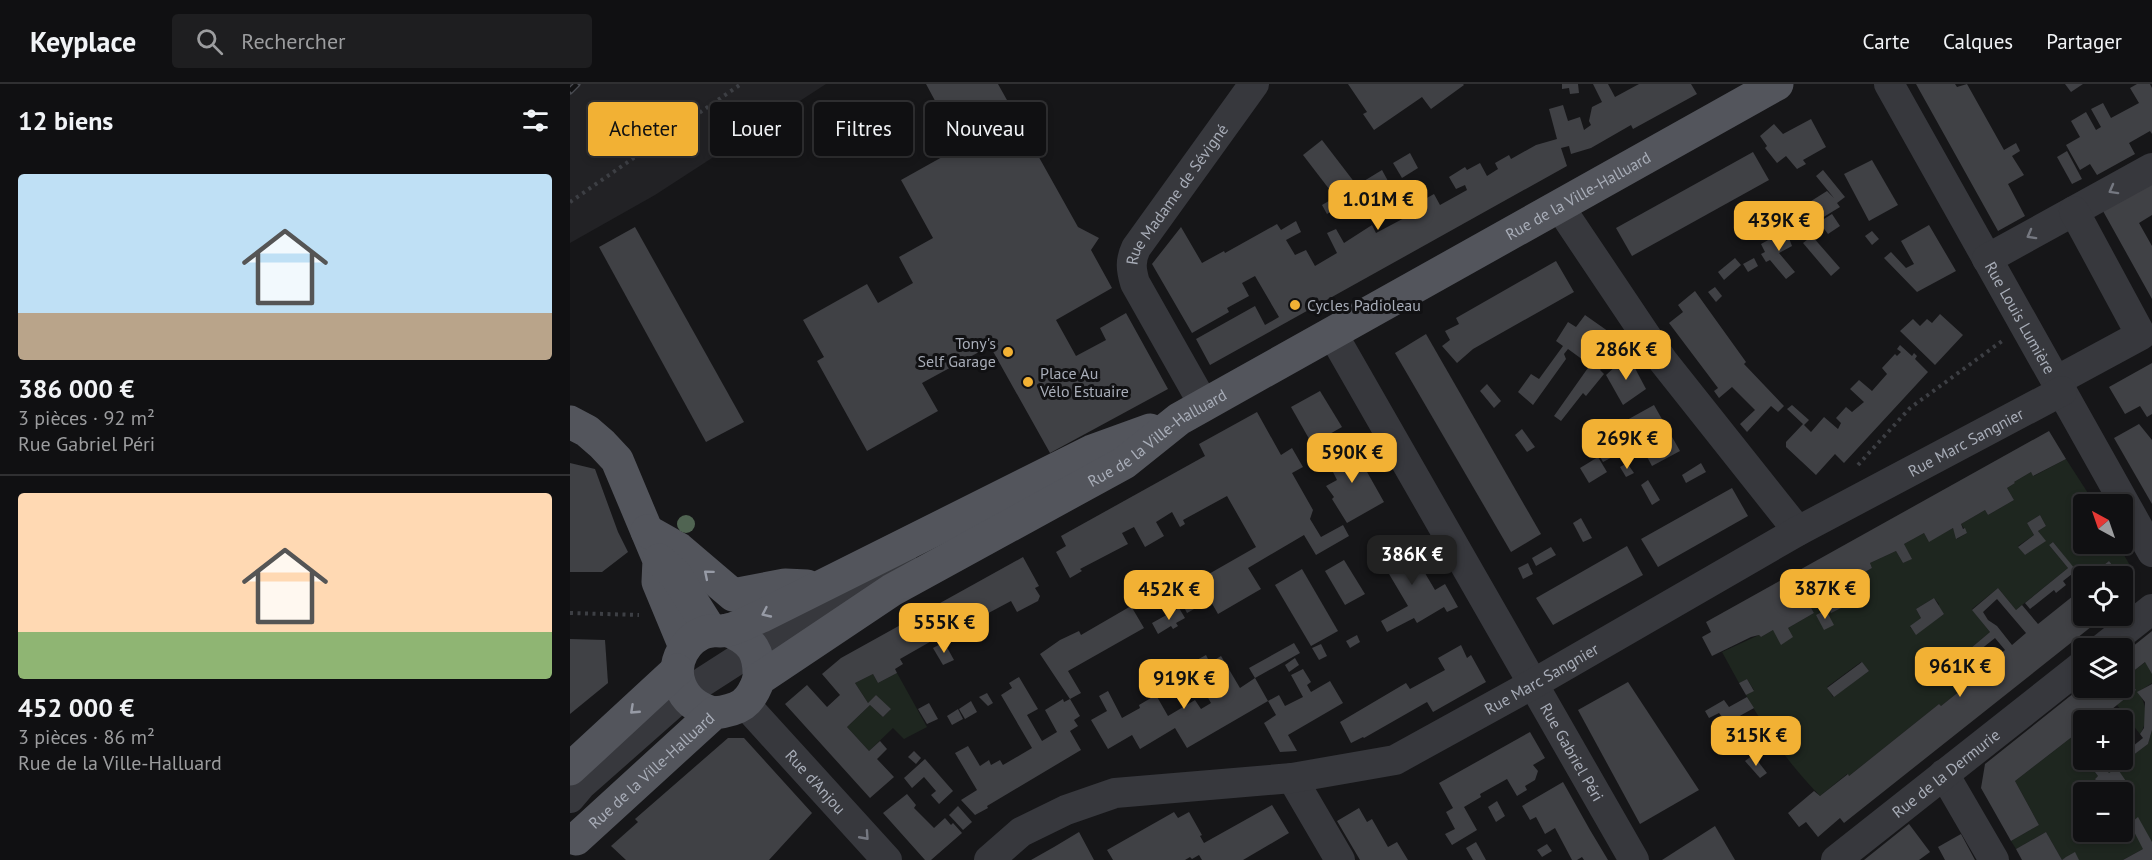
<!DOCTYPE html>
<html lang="fr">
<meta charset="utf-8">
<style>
body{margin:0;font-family:"PT Sans",sans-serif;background:#1e1e20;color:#f1f3f6;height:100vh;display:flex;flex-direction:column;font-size:22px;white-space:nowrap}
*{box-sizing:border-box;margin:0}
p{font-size:20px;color:#9c9d9f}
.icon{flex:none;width:33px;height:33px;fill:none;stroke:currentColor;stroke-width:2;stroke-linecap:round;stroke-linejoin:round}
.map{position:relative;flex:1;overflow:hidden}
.panel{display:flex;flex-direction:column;background:#101012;width:570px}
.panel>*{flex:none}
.hud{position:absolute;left:18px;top:18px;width:570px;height:54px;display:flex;gap:12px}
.needle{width:39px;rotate:320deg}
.fabs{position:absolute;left:1503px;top:410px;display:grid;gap:12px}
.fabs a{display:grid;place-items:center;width:60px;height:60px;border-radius:6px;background:#101012;box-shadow:0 3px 9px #0003,0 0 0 2px #303032;font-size:30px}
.price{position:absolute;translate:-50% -51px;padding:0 14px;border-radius:12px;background:#f2b134;color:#111;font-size:20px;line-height:39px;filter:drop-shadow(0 2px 3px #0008)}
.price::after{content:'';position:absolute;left:50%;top:36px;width:18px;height:14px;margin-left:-9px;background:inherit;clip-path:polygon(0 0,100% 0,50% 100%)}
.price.current{background:#222;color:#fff}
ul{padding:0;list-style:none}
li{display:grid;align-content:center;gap:12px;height:318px;padding:0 18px}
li+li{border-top:2px solid #303032}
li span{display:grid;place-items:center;height:186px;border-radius:6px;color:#555}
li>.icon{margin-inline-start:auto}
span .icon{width:108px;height:108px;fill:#fffc;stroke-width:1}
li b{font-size:26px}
h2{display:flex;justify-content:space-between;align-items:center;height:72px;padding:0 18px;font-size:26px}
.tag{padding:0 21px;border-radius:6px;background:#101012;box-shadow:0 3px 9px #0003,0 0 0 2px #303032;font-size:21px;line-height:54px}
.tag.current{background:#f2b134;color:#111}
header{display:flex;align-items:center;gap:36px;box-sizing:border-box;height:84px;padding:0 30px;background:#101012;border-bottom:2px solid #303032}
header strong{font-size:28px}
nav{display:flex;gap:33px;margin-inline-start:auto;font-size:21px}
.search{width:420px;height:54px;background:#1e1e20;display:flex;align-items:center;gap:15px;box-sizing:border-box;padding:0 21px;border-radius:6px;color:#9c9d9f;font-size:22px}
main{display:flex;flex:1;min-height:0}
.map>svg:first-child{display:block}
</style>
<header>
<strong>Keyplace</strong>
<div class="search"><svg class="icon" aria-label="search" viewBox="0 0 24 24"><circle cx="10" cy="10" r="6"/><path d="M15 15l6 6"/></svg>Rechercher</div>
<nav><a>Carte</a><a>Calques</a><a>Partager</a></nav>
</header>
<main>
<section class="panel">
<h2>12 biens<svg class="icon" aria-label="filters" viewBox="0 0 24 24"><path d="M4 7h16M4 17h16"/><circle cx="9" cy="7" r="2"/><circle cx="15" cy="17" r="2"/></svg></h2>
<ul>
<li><span style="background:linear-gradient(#bfe0f5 75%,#b9a48a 0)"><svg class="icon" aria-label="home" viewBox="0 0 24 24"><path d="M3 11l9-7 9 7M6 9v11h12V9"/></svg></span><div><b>386 000 €</b><p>3 pièces · 92 m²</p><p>Rue Gabriel Péri</p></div></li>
<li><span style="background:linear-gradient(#ffd9b3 75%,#8fb573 0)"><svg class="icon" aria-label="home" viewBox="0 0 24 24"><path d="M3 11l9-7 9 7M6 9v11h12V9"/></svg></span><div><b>452 000 €</b><p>3 pièces · 86 m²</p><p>Rue de la Ville-Halluard</p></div></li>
</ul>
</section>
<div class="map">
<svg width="1582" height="776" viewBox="0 0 1582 776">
<rect width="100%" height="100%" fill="#161618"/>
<!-- built -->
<polygon fill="#222225" points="0,0 256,0 85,111 0,159"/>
<!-- green -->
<g fill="#1e261f" fill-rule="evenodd">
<path d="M1496,375l29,45h-11v39h33l18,31 -2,18 -9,8 -1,-10 5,-5 -19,-24 -19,15h-6l-1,4 -30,-38 -4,3 19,23 -52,42 -18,-22 -26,21 18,23 -19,16 15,19 -27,21 2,2 -20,16 -2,-2 -90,72 -2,-2 -27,22c-31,-32 -53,-63 -74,-101l8,-5 -7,-11 -8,4 -17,-31 37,-17 2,2 12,-7 15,-2 26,-15 -5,-9 14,-8 9,16 25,-12 -7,-11 -10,5 -3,-6 35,-20 -2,-5 26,-12 7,12 8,-4 -7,-15 20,-11 5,8 24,-13 4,11 10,-6 -6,-9 24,-14 3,5 26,-15 -7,-12 8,-5 -1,-1 17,-10 3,4zM1470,431l6,11 -8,5 7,10 -20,14 -7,-9 16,-11 -7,-12zM1364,514l5,6 -1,2 6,8 -28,20 -6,-7 11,-9 -5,-9zM1291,578l8,9 -36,26 -6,-10z"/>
<path d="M1582,573v26l-14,9c9,12 11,29 2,42l-23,-29 19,-15 -10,-13z"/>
<polygon points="327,589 357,643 334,655 323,644 299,667 277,643 300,621 313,633 320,626 306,611 298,619 285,599 303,590 308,599"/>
<path d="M1582,646v114l-29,16h-55l-2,-2 -4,2 -16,-28 -30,17 -5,-8 28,-16 -24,-44 62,-48 2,2 4,-3v20l-1,2 2,5 14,17 -3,3 8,10 6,-16 -11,-14h24l2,-6 5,5 19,-14zM1514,708h38l1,20 9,8 -8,5 -1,-3 -1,9h-38z"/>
</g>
<!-- building -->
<g fill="#404145" fill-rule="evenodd">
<polygon points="356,0 428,0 508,143 529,154 521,166 542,204 486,236 506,272 536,256 530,244 556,229 598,305 480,369 420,262 352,299 368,327 297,367 247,277 254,273 233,236 297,200 308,219 343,199 329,173 363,154 331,96 390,63"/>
<polygon points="778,0 893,0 894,1 861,25 852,13 804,46 793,30 797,28"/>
<polygon points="992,0 1008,0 1009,9 1000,10 999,4 992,5"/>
<polygon points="1023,0 1038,0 1045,13 1069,0 1121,0 1127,10 1063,45 1061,41 1021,64 1001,70 999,62 991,64 997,82 640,281 626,255 685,222 695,241 709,233 685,192 672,199 679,212 657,224 659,228 622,249 582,180 611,143 632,179 654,167 655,169 707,140 711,146 726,137 731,148 716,156 725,171 736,166 745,182 767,169 757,149 766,145 774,159 802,141 806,149 838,132 835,126 864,110 870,121 897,106 895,101 886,105 879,93 895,83 897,86 910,79 917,92 928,85 925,79 939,71 941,75 966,61 987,55 979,25 993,21 998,37 1010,33 1014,46 1021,41 1019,37 1022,23 1032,18"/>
<polygon points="1346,0 1385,0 1387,3 1397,0 1434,66 1446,59 1450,67 1442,72 1454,91 1438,100 1455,132 1428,147"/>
<polygon points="1495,0 1513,0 1501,8"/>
<polygon points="1567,0 1580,0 1582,4 1582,50 1580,47 1559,59 1565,70 1527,91 1520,80 1510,86 1496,61 1510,53 1501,37 1516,28 1526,46 1531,43 1521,25 1533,19 1541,34 1569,19 1560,4"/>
<polygon points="1241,35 1256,63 1233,76 1236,80 1227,85 1216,72 1207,79 1195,64 1197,62 1190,52 1204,40 1213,50"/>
<polygon points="752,56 785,99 766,114 733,71"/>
<polygon points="1497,67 1512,95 1502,100 1487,73"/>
<polygon points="1183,68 1199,96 1062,172 1046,144"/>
<polygon points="840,69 848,84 832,94 823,79"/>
<polygon points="1302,76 1328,121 1299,137 1274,90"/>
<polygon points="812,86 818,97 800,107 794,97"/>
<polygon points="1253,86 1275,113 1267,119 1270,123 1229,148 1219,131 1257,107 1264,114 1246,92"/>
<polygon points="1582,99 1582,131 1569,139 1582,162 1582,215 1533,127"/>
<polygon points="781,104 786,113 757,130 752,121"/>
<polygon points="1262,130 1270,142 1258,150 1249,138"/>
<polygon points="1359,141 1386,187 1347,208 1314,174 1321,168 1336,184 1344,180 1331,157"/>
<polygon points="65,143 174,338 136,358 29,163"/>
<polygon points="1218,145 1222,152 1214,156 1219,154 1222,162 1209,169 1225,188 1216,195 1200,176 1196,178 1191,170 1195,168 1191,160"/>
<polygon points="1302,147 1309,155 1302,161 1295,152"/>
<polygon points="1242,152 1270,184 1261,192 1233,159"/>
<polygon points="1165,174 1171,181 1154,196 1148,188"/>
<polygon points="1184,174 1188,182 1178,188 1173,180"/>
<polygon points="986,177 1004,208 903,265 887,279 872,262 880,256 875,247 889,240 886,234"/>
<polygon points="1145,203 1152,212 1146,218 1138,208"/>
<polygon points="1125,207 1176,278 1174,280 1214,322 1208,328 1201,322 1177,348 1170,340 1185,326 1162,303 1149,314 1144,307 1148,304 1099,239 1113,228 1108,221"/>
<polygon points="1370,230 1393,251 1365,281 1330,247 1343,235 1350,242 1357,235 1362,239"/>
<polygon points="1015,231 1052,257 1030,286 1034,290 1016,312 1013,309 991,337 984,332 1020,281 998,265 994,270 996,275 963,321 948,308 961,290 969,295 993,262 986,257 998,238 1006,243"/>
<polygon points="856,250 971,450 941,468 825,269"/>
<polygon points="1330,261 1342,272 1344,269 1347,272 1345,275 1358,288 1274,379 1265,370 1246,391 1216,363 1216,358 1233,340 1217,325 1222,321 1239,336 1234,341 1241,348 1254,333 1268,345 1271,339 1266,334 1276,323 1282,328 1294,318 1280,305 1289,296 1302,307 1317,290 1312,284 1325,270 1327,272 1331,268 1327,265"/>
<polygon points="1058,271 1076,305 1053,321 1036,291"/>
<polygon points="1582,279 1582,330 1577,333 1570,322 1555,330 1539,303"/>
<polygon points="917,300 931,317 924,324 910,307"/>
<polygon points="750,307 772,343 742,360 721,323"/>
<polygon points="1084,321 1110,367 1082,382 1057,336"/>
<polygon points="687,328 711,371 722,364 733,383 722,389 743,426 740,435 751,453 773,441 779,452 746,471 734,451 678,484 691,505 648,530 640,516 617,529 613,521 629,512 623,502 639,494 637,491 686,463 657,412 613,436 615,440 610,443 602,428 586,438 594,452 575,463 564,443 552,449 558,460 510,485 512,487 500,494 486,468 496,462 491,452 635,372 629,360"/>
<polygon points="1569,340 1582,356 1582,420 1544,354"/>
<polygon points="952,345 965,363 957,368 945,351"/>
<polygon points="1479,347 1496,375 1463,392 1461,388 1444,398 1445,399 1437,404 1444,416 1418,431 1415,426 1391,440 1393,445 1395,444 1397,449 1386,455 1383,444 1359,458 1354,449 1334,460 1342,475 1333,479 1326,467 1300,479 1302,484 1267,504 1270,510 1280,504 1287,516 1261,529 1253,512 1239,520 1244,529 1218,544 1223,553 1211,561 1203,546 1191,553 1189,551 1181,553 1142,572 1132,553 1141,548 1136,538"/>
<polygon points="779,356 814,418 777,439 762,415 764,413 756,402 767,396 758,378 764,375 760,367"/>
<polygon points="1043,361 1048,370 1033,378 1028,369"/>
<polygon points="1028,373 1037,388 1019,399 1010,384"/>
<polygon points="0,379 25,385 48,448 58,468 32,488 0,488"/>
<polygon points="1057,379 1064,389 1056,393 1050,383"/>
<polygon points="1131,379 1136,388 1116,399 1112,391"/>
<polygon points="1078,396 1090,416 1082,421 1071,401"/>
<polygon points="1162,404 1178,432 1088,483 1071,455"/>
<polygon points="1470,431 1476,442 1468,447 1476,457 1455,471 1448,463 1464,451 1457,439"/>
<polygon points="1011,434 1022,454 1013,458 1003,439"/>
<polygon points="833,452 865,506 875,500 888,523 877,528 874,523 847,539 844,534 817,548 811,537 838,522 806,468"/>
<path d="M1483,458l31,38v35h22l-262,208 -4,-5 -22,19 -12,-15 -7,5 -11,-14 7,-6 19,-16 6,5 28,-22 1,2 90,-72 2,2 20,-16 -2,-2 46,-38 -10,-12 -20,16 -4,-6 19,-16 -18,-22 26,-22 18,22 6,-5 16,19 45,-36 -11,-14 -9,7 3,4 -10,8 -2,-3 -24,19 -5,-6 43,-35 -19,-23zM1427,515l29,34 -14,12 -15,-19 -9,-6 -5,-8z"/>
<polygon points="1057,462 1073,491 983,541 966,514"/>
<polygon points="981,463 986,471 966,482 962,474"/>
<polygon points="453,473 469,502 465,504 470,512 468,517 447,528 441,517 396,541 399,547 391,551 386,543 330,575 333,580 325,585 327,589 308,599 303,590 285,599 298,619 306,611 321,625 313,633 300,621 277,643 299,667 310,657 317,665 307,675 324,693 300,714 215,620 237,601 257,623 270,611 252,590 271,574"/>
<polygon points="774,476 795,510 775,521 755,487"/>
<polygon points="1539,477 1551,492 1520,492"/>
<polygon points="958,479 963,490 953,495 948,484"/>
<polygon points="732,485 768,547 741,562 705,501"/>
<polygon points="1364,514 1374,530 1346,551 1340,542 1351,534 1346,525"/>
<polygon points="561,522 574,544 498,587 511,609 500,615 470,570 490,556 509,547 511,551"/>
<polygon points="609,524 615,534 606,539 608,542 603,545 601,542 588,550 582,539"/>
<polygon points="1256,526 1264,541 1254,546 1246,531"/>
<polygon points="1582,547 1582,590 1575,578 1556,593 1566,606 1537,629 1542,636 1514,636 1514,648 1509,652 1507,649 1445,697 1469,741 1441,757 1411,704 1415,680 1514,601 1514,603 1552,603 1552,571"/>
<polygon points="787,551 790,558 780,564 776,557"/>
<polygon points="0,555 35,556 38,599 0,630"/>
<polygon points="374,558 384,576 373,581 363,564"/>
<polygon points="724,559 730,569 685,594 679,584"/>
<polygon points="751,560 757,572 749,576 742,564"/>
<polygon points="891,561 897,574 901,571 916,598 863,628 857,618 794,654 793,653 781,659 770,638 836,599 840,605 875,586 868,574"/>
<polygon points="636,571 640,579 651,572 670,604 685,594 698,617 617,664 605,644 570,665 562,651 538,665 521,636 537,627 529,612 538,607 552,634 570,624 569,621 586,611 598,632 625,616 631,625 641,619 623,588 630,585 625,577"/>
<polygon points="725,574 729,581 719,588 715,581"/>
<polygon points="1292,578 1299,587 1264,613 1257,604"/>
<polygon points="733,585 741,598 737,601 741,608 760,597 773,619 718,651 727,667 710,668 694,639 706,631 698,617 709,611 715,622 733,613 721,591"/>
<polygon points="449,593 468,625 457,631 472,657 487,648 475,626 493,615 494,618 500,615 510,632 504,636 508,642 500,647 511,666 417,722 418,724 405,731 391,716 407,706 385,669 398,662 410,682 419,676 421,681 430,676 433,681 462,664 431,611 442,604 439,599"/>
<polygon points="1177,595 1184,607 1176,611 1169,599"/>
<polygon points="1058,598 1129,706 1070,740 1008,626"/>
<polygon points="1582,600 1582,646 1578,660 1558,675 1554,669 1552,670 1552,652 1563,665 1563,662 1573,654 1570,650 1574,644 1575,618 1567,608"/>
<polygon points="417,609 423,619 418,622 409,613"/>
<polygon points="1177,613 1184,624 1157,639 1149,629 1139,634 1135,627 1154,616 1159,623"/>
<polygon points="401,617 407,628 395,635 389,625"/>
<polygon points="359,619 368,635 357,640 348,625"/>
<polygon points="388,625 393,635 382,641 377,632"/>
<polygon points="960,648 975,674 963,681 968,687 965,696 955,702 957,706 947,712 937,695 910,710 911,713 894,723 907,746 882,761 875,750 885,745 876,728 883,724 869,699"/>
<polygon points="158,654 174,654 242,729 199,776 56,776 41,762 68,738 65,735"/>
<polygon points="344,667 351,674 346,680 338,673"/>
<polygon points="1183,671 1197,689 1190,694 1175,677"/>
<polygon points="355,675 383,707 369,720 361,711 366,707 354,693 342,704 334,694"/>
<polygon points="1515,675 1528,675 1539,689 1547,684 1560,703 1552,708 1548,706 1535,708 1525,695 1528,692"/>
<polygon points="993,698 1020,746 1038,776 1014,776 1012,773 1007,776 1002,776 985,744 975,750 966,733 960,736 952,722"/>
<polygon points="337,710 346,721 344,724 364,744 375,734 381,741 383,739 392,749 361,776 355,776 313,729"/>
<polygon points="927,717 935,732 926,738 918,723"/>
<polygon points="702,721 719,749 673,776 632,776 629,771 622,775 620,773 615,776 543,776 537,766 604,728 608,734 619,728 632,751 630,752 634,759"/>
<polygon points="388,722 402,738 393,746 379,731"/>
<polygon points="789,724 797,738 802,735 818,763 827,758 838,776 790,776 767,737"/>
<polygon points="1558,726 1563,737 1568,733 1582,758 1582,776 1553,776 1573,765 1559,738 1554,741 1552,738 1552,728"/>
<polygon points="1339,740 1360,768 1349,776 1294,776"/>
<polygon points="1554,741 1559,750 1552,753 1548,747 1552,747"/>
<polygon points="1145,742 1165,776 1092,776"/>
<polygon points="509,748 524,776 461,776 484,763"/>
<polygon points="1476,748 1492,776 1452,776 1446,765"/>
<polygon points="1391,750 1405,776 1375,776 1368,763"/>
<polygon points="906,758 910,765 916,776 903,776 900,771 896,764"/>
<polygon points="977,760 982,767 972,773 967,766"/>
<polygon points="1505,768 1509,776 1492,776 1496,773"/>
</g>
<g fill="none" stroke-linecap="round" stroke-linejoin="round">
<!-- path -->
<g stroke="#3d3f44" stroke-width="4" stroke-dasharray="3 4.5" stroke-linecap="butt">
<polyline points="0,118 171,0"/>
<polyline points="1288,381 1340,324 1432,257"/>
<polyline points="0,529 69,531"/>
</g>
<!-- minor -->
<g stroke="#37383d" stroke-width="30">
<path id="s1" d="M1319,0l263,468"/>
<polyline points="989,122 1093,277 1228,447"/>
<polyline points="1417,175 1582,84"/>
<path id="s2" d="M762,249l302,527"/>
<polyline points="1486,297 1571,251 1504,127"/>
<path id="s3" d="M634,321l-69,-122c-4,-14 -5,-22 1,-35l118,-164"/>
<polyline points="1533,564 1582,525"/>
<path id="s4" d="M175,620l142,156"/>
<polyline points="1374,690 1424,776"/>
<polyline points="722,694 770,776"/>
<polyline points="0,714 11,701 114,610 184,565 334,482"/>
<path id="s5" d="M419,776l32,-28 45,-22 49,-17 177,-15 103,-18 138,-76 265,-153 264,-140"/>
<path id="s6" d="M1266,776l248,-196"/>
</g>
<!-- major -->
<g stroke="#53555c" stroke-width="33">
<polyline points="0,338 17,347 32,360 47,376 89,476 88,498 115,563"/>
<polyline points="77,447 109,465 163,511 215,501 237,502"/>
<polyline points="89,476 105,490 141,547"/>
<path d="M157,546c26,10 33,23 32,49"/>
<path d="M144,629c-16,-4 -28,-12 -34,-28 -9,-23 6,-48 29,-54 6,-1 13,1 19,-1 11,-2 23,-10 34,-14l330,-165 58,-21"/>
<polyline points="0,685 107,586"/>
<path id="s7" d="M6,755l138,-126c26,-3 36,-9 45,-34l133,-89 232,-127 55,-44 25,-14 573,-321"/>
</g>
<defs>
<polyline id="rail" points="0,7 7,0"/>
</defs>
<!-- rail casing -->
<use href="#rail" stroke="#4a4c52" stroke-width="7"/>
<!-- rail -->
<use href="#rail" stroke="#111113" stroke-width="4.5" stroke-dasharray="14" stroke-linecap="butt"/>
</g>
<!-- trees -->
<circle fill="#506452" cx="116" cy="440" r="9"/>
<!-- one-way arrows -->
<defs><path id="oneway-chevron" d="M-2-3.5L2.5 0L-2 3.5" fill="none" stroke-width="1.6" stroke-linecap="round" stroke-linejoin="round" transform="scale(1.5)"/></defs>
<g stroke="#757881">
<use href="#oneway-chevron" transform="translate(1543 106) rotate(151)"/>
<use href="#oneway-chevron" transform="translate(1461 151) rotate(151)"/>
<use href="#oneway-chevron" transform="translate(295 752) rotate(48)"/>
</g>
<g stroke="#979ba6">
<use href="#oneway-chevron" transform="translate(138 490) rotate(-140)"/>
<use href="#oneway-chevron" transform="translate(196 529) rotate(155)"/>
<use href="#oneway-chevron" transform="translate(64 626) rotate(137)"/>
</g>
<!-- markers -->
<g fill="#f2b134" stroke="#111113" stroke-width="2">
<circle cx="725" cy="221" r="6"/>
<circle cx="438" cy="268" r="6"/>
<circle cx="458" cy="298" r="6"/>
</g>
<g text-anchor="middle" stroke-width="6" stroke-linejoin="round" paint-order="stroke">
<!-- street labels -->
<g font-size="16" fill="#a8adb8" stroke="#111113">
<text dy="6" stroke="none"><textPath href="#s3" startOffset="243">Rue Madame de Sévigné</textPath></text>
<text dy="6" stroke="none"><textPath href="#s7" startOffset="1200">Rue de la Ville-Halluard</textPath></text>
<text dy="6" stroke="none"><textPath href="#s1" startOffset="268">Rue Louis Lumière</textPath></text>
<text dy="6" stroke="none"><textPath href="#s7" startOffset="714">Rue de la Ville-Halluard</textPath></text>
<text dy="6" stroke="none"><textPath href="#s5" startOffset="1080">Rue Marc Sangnier</textPath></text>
<text dy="6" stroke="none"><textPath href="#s5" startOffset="594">Rue Marc Sangnier</textPath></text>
<text dy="6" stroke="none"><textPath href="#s2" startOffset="483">Rue Gabriel Péri</textPath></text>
<text dy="6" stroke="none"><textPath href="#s7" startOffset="102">Rue de la Ville-Halluard</textPath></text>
<text dy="6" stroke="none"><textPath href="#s6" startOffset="140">Rue de la Dermurie</textPath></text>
<text dy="6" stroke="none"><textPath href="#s4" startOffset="105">Rue d'Anjou</textPath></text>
</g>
<!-- poi labels -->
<g font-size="16" fill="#a8adb8" stroke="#111113" text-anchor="start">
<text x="737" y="227">Cycles Padioleau</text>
<text x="426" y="265" text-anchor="end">Tony's<tspan x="426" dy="18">Self Garage</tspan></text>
<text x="470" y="295">Place Au<tspan x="470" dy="18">Vélo Estuaire</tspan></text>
</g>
</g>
</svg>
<div class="fabs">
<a><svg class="needle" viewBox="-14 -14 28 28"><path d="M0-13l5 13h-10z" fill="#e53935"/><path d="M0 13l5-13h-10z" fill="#9c9d9f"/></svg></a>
<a><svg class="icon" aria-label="locate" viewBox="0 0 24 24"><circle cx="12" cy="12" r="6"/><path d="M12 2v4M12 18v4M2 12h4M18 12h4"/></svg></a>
<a><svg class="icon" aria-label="layers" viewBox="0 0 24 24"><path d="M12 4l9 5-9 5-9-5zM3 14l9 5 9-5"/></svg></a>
<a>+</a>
<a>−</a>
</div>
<b class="price" style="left:808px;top:147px">1.01M €</b>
<b class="price" style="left:1209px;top:168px">439K €</b>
<b class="price" style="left:1056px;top:297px">286K €</b>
<b class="price" style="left:1057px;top:386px">269K €</b>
<b class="price" style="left:782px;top:400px">590K €</b>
<b class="price current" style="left:842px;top:502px">386K €</b>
<b class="price" style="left:1255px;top:536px">387K €</b>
<b class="price" style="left:599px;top:537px">452K €</b>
<b class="price" style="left:374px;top:570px">555K €</b>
<b class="price" style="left:1390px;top:614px">961K €</b>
<b class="price" style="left:614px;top:626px">919K €</b>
<b class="price" style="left:1186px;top:683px">315K €</b>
<div class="hud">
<a class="tag current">Acheter</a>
<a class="tag">Louer</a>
<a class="tag">Filtres</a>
<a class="tag">Nouveau</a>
</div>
</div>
</main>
